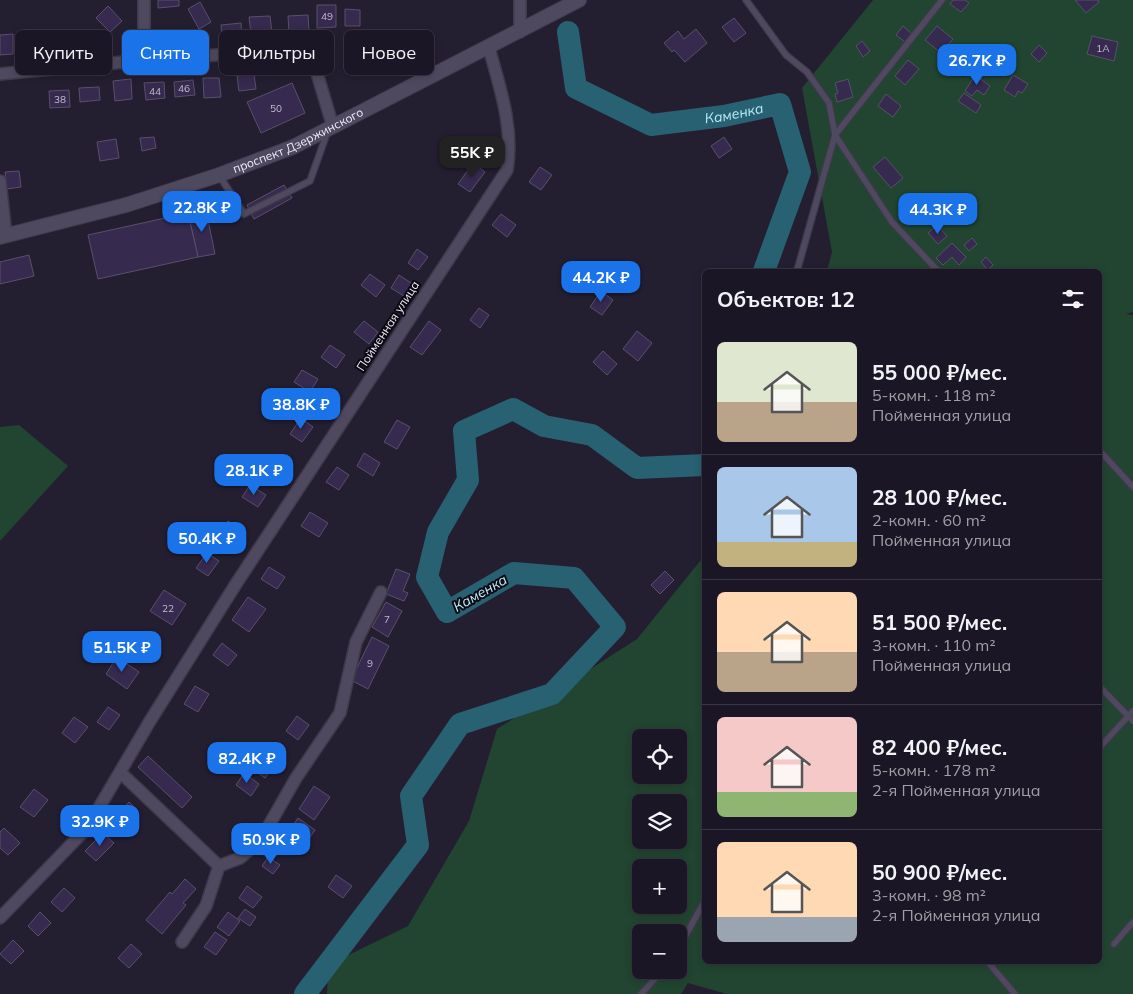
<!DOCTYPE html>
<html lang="ru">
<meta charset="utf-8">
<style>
body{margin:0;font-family:Mulish,sans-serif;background:#241f2d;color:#f1f3f6;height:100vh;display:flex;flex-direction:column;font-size:19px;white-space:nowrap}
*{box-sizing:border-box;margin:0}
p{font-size:16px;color:#a09fa7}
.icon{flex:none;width:28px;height:28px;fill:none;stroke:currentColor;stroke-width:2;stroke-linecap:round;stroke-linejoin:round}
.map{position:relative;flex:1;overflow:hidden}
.drawer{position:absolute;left:702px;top:269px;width:400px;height:695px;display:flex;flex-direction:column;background:#1b1625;border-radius:8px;box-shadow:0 2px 8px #0003,0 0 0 1px #393542}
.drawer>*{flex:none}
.hud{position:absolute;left:15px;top:30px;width:475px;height:45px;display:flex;gap:10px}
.fabs{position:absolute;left:632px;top:729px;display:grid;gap:10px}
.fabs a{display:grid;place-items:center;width:55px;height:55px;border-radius:8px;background:#1b1625;box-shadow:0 2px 8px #0003,0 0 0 1px #393542;font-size:25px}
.price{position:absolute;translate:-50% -42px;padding:0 11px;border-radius:10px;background:#1a73e8;color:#fff;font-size:16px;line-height:32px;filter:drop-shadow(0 1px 2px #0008)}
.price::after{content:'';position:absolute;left:50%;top:30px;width:15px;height:11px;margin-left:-8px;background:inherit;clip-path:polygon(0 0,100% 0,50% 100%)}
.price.active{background:#222;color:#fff}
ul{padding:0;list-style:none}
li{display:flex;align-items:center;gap:15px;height:125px;padding:0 15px}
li+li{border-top:1px solid #393542}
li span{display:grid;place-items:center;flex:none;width:140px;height:100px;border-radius:8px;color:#555}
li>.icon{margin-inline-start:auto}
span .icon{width:60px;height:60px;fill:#fffc;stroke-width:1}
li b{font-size:21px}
h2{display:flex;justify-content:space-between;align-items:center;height:60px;padding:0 15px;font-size:21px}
.tag{padding:0 18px;border-radius:8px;background:#1b1625;box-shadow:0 2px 8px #0003,0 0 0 1px #393542;font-size:18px;line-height:45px}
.tag.active{background:#1a73e8;color:#fff}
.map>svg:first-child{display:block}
</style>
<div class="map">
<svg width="1133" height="994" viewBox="0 0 1133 994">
<rect width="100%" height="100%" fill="#241e31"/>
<!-- green -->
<g fill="#214531" fill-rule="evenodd">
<path d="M873,0h260v312l-7,2 7,1v679h-406l-39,-11 -7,11h-354l1,-29 80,-39 61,-105 28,-92 140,-90 68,-84v406h395v-690h-273l5,-19 -30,-164zM641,738h38v37h-38zM641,802h38v38h-38zM641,868h38v37h-38zM641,932h38v38h-38z"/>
<polygon points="19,425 68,466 0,541 0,427"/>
</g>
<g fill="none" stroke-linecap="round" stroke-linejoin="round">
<!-- river -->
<g stroke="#276172" stroke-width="22">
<path id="s1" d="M568,32l8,56 75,37 73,-9 56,-12 20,68 -36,99"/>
<polyline points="305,994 418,845 411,796 460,724 552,694 615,627 574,578 514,573 447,612 427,577 438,532 468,480 464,431 513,409 544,426 592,435 637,468 705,465"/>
</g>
</g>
<!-- building -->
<g fill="#362a4f" stroke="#585168">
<polygon points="158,0 179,0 179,6 158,8"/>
<polygon points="953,0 965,0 969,3 961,12 950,4"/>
<polygon points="1075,0 1098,0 1099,2 1086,13"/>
<polygon points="200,2 211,22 199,29 188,9"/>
<polygon points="317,5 336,5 336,27 317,28"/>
<polygon points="108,6 122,21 110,32 96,18"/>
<polygon points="345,9 360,10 360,26 345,26"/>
<polygon points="308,15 309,32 289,33 288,16"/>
<polygon points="270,16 272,33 251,34 249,17"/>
<polygon points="734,18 746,33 734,42 722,27"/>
<polygon points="241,23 242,38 222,40 221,25"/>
<polygon points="903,26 912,34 905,42 896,35"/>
<polygon points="937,26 953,39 941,53 925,40"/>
<polygon points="696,29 707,43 685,62 674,50 672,52 664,43 678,31 684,39"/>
<polygon points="163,30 177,30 178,44 164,45"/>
<polygon points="87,32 88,51 66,52 65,33"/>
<polygon points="13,34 13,54 0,55 0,35"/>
<polygon points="56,35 57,55 40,55 39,36"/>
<polygon points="1092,36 1118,42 1114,61 1087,54"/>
<polygon points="862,41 870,51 863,57 856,46"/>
<polygon points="1039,45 1047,53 1039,62 1031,54"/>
<polygon points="908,60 919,69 905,85 895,76"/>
<polygon points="254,74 256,89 239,91 237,76"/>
<polygon points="975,75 990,86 984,95 977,90 972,96 965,91"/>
<polygon points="1013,75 1028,84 1022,93 1018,91 1015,97 1004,90"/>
<polygon points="203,78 219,78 221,97 204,98"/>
<polygon points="131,79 132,99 115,101 113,81"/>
<polygon points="848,79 853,97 837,102 835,94 838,93 835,83"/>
<polygon points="193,80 195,95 175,97 174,82"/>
<polygon points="164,82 165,98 146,100 144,83"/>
<polygon points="292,83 305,113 261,133 247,102"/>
<polygon points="99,87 100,100 80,102 79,88"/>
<polygon points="69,90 70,107 50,108 49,91"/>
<polygon points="964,93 981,105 976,113 958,101"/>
<polygon points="886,94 901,106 893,117 878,106"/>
<polygon points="154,137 156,148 142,151 140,138"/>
<polygon points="724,137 732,149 719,158 711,146"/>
<polygon points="116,139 119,158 100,161 97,142"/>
<polygon points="885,157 903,178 891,188 873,167"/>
<polygon points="473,163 485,172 470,192 458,184"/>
<polygon points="540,167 552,175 541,190 529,182"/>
<polygon points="19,171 21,187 7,189 5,172"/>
<polygon points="284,185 292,198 254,219 247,205"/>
<polygon points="908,202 915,212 908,217 901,207"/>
<polygon points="206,210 215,254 198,257 188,213"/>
<polygon points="188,213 198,257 98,279 88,235"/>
<polygon points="501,214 516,225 507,237 492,225"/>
<polygon points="937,225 947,236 938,244 928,233"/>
<polygon points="972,238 977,244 969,251 964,245"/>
<polygon points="952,243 966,257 959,265 952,257 943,265 936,258"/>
<polygon points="417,249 428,257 418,270 408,263"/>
<polygon points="29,255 34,276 0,284 0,262"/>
<polygon points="986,257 993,265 988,270 981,262"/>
<polygon points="370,274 385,285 376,297 361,285"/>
<polygon points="399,275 414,285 407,298 391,288"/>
<polygon points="601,291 613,300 602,315 590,307"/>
<polygon points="479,308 489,315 480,328 470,320"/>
<polygon points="364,321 378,332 369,344 354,332"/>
<polygon points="429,321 441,330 422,355 410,347"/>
<polygon points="637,331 652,343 638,361 623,349"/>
<polygon points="330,345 345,355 336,368 321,357"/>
<polygon points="603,351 617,364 607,375 593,362"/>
<polygon points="302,370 318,379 310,392 294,382"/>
<polygon points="301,418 313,427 302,442 290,434"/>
<polygon points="397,420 410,427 397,449 384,442"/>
<polygon points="364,453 380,463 373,476 357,466"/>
<polygon points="337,467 349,475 339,490 326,482"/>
<polygon points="250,485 266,495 258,507 242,497"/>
<polygon points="310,512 328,523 319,537 301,526"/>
<polygon points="228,521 243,532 230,551 215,540"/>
<polygon points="207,553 219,561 208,576 196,568"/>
<polygon points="269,567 285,577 277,589 261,579"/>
<polygon points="396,569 410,574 403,591 408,593 404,601 386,594"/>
<polygon points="665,571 674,580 660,594 651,585"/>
<polygon points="164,590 186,604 172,625 150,611"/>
<polygon points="248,597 266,609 249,632 232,620"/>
<polygon points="386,602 402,611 388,637 372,627"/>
<polygon points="372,637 389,646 368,689 351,680"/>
<polygon points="222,643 237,655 228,666 213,655"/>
<polygon points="117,657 139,672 127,689 106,674"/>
<polygon points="195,686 209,694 198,712 184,704"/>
<polygon points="108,707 120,715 109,730 97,722"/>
<polygon points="297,716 309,725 298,740 286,731"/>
<polygon points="74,717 88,727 75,743 62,733"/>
<polygon points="148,756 192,797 182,808 138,767"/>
<polygon points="264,756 275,764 265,778 254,770"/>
<polygon points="244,773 259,784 251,796 236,785"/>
<polygon points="314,786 330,797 314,820 299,809"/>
<polygon points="34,789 48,800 34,817 20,807"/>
<polygon points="129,802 138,811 127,822 118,814"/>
<polygon points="298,818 315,830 306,843 289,831"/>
<polygon points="4,828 20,843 8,855 0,848 0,832"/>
<polygon points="103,833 114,843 96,861 85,851"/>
<polygon points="268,857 280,865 273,874 262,866"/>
<polygon points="336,875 352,886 343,898 328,887"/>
<polygon points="185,879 196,889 183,903 186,905 162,934 146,920 170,892 172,894"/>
<polygon points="247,886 262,897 253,908 239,898"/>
<polygon points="64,888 75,898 62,912 51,902"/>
<polygon points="245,909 256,917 250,926 238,918"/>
<polygon points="40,912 51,923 38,936 28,926"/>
<polygon points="228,912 240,921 229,936 217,927"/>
<polygon points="215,932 227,940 216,955 204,947"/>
<polygon points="13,940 24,951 11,964 0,954"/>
<polygon points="131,944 142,954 129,968 118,958"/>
</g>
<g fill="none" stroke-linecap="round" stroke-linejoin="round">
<defs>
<g id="service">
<polyline points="746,0 786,55 807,72 829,103 835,135 892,222 938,271"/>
<polyline points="219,175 244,214 310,181 327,133"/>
<polyline points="797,271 835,135 942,0"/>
<polyline points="1100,451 1133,487"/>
<polyline points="1100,687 1133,721"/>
<polyline points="1100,747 1133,711"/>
<polyline points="1114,944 1133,922"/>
<polyline points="679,948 705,900"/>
<polyline points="987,961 1015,994"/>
<polyline points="641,994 663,970"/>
</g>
<g id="minor">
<polyline points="520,32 520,0"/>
<polyline points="144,60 144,0"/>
<polyline points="0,74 144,60 301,49 311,53 333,127"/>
<polyline points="0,181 6,236"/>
<polyline points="121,773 219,866"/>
<path d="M0,918l87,-90 63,-107 84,-134 273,-417c7,-42 -7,-82 -18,-122"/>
<polyline points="182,942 206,906 219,866 240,858 260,841 296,778 340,713 356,642 381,592"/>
</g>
<g id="tertiary">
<path id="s2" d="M126,205l93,-30 74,-28 286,-147"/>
</g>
<polyline id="secondary" points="0,237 126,205"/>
</defs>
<!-- service casing -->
<use href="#service" stroke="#3f394a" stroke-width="8"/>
<!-- minor casing -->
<use href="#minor" stroke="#3f394a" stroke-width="14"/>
<!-- tertiary casing -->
<use href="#tertiary" stroke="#3f394a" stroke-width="16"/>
<!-- secondary casing -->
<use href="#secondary" stroke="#3f394a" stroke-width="16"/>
<!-- service -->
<use href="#service" stroke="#4f495f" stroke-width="5.5"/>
<!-- minor -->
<use href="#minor" stroke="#4f495f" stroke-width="11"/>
<!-- tertiary -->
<use href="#tertiary" stroke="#4f495f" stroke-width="14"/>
<!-- secondary -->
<use href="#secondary" stroke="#4f495f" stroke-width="14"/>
</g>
<g text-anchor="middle" stroke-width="4" stroke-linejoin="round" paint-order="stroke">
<!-- number labels -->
<g font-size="10" fill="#c1bccf">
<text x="327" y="20">49</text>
<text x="1103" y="52">1А</text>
<text x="184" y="92">46</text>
<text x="155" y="95">44</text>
<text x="60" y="103">38</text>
<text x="276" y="112">50</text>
<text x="168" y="612">22</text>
<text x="387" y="623">7</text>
<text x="370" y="667">9</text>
</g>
<!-- street labels -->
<g font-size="12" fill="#efecfa" stroke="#0c0912">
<text dy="4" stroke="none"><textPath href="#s2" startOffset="184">проспект Дзержинского</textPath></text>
<text transform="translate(388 326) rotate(-57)" y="4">Пойменная улица</text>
</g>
<!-- water labels -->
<g font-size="14" font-style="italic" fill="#b9edfd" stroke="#0c0912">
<text dy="5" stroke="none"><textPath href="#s1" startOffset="224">Каменка</textPath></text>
<text transform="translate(480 593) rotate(-30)" y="5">Каменка</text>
</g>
</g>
</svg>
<div class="fabs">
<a><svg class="icon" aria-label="locate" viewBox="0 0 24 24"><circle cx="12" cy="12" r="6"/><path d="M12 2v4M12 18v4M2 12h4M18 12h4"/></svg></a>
<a><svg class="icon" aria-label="layers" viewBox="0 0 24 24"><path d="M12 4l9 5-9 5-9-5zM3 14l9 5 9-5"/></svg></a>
<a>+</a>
<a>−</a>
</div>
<b class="price" style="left:977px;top:86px">26.7K ₽</b>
<b class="price active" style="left:472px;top:178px">55K ₽</b>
<b class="price" style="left:202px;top:233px">22.8K ₽</b>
<b class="price" style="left:938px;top:235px">44.3K ₽</b>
<b class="price" style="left:601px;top:303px">44.2K ₽</b>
<b class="price" style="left:301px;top:430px">38.8K ₽</b>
<b class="price" style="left:254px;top:496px">28.1K ₽</b>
<b class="price" style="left:207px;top:564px">50.4K ₽</b>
<b class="price" style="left:122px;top:673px">51.5K ₽</b>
<b class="price" style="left:247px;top:784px">82.4K ₽</b>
<b class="price" style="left:100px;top:847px">32.9K ₽</b>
<b class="price" style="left:271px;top:865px">50.9K ₽</b>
<div class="hud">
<a class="tag">Купить</a>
<a class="tag active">Снять</a>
<a class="tag">Фильтры</a>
<a class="tag">Новое</a>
</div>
<section class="drawer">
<h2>Объектов: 12<svg class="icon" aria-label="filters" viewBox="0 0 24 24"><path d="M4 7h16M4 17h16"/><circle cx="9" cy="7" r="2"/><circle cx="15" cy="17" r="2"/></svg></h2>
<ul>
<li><span style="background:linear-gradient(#dfe7d0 60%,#b9a48a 0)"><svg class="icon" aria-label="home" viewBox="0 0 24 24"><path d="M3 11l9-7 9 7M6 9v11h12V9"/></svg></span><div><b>55 000 ₽/мес.</b><p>5-комн. · 118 m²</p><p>Пойменная улица</p></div></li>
<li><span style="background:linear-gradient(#a9c7e8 75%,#c2b280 0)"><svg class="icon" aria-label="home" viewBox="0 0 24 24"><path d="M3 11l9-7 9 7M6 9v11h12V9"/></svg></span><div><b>28 100 ₽/мес.</b><p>2-комн. · 60 m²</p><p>Пойменная улица</p></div></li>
<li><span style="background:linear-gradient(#ffd9b3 60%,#b9a48a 0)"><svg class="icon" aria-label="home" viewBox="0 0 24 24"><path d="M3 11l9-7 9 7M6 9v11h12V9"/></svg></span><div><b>51 500 ₽/мес.</b><p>3-комн. · 110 m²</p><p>Пойменная улица</p></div></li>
<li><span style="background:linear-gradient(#f6c9c9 75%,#8fb573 0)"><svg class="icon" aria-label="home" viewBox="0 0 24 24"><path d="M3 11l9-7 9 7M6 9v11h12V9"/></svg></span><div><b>82 400 ₽/мес.</b><p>5-комн. · 178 m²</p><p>2-я Пойменная улица</p></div></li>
<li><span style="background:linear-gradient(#ffd9b3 75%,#9aa5b1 0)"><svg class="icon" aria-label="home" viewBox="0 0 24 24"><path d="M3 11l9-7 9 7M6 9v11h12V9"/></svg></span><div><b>50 900 ₽/мес.</b><p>3-комн. · 98 m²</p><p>2-я Пойменная улица</p></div></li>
</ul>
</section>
</div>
